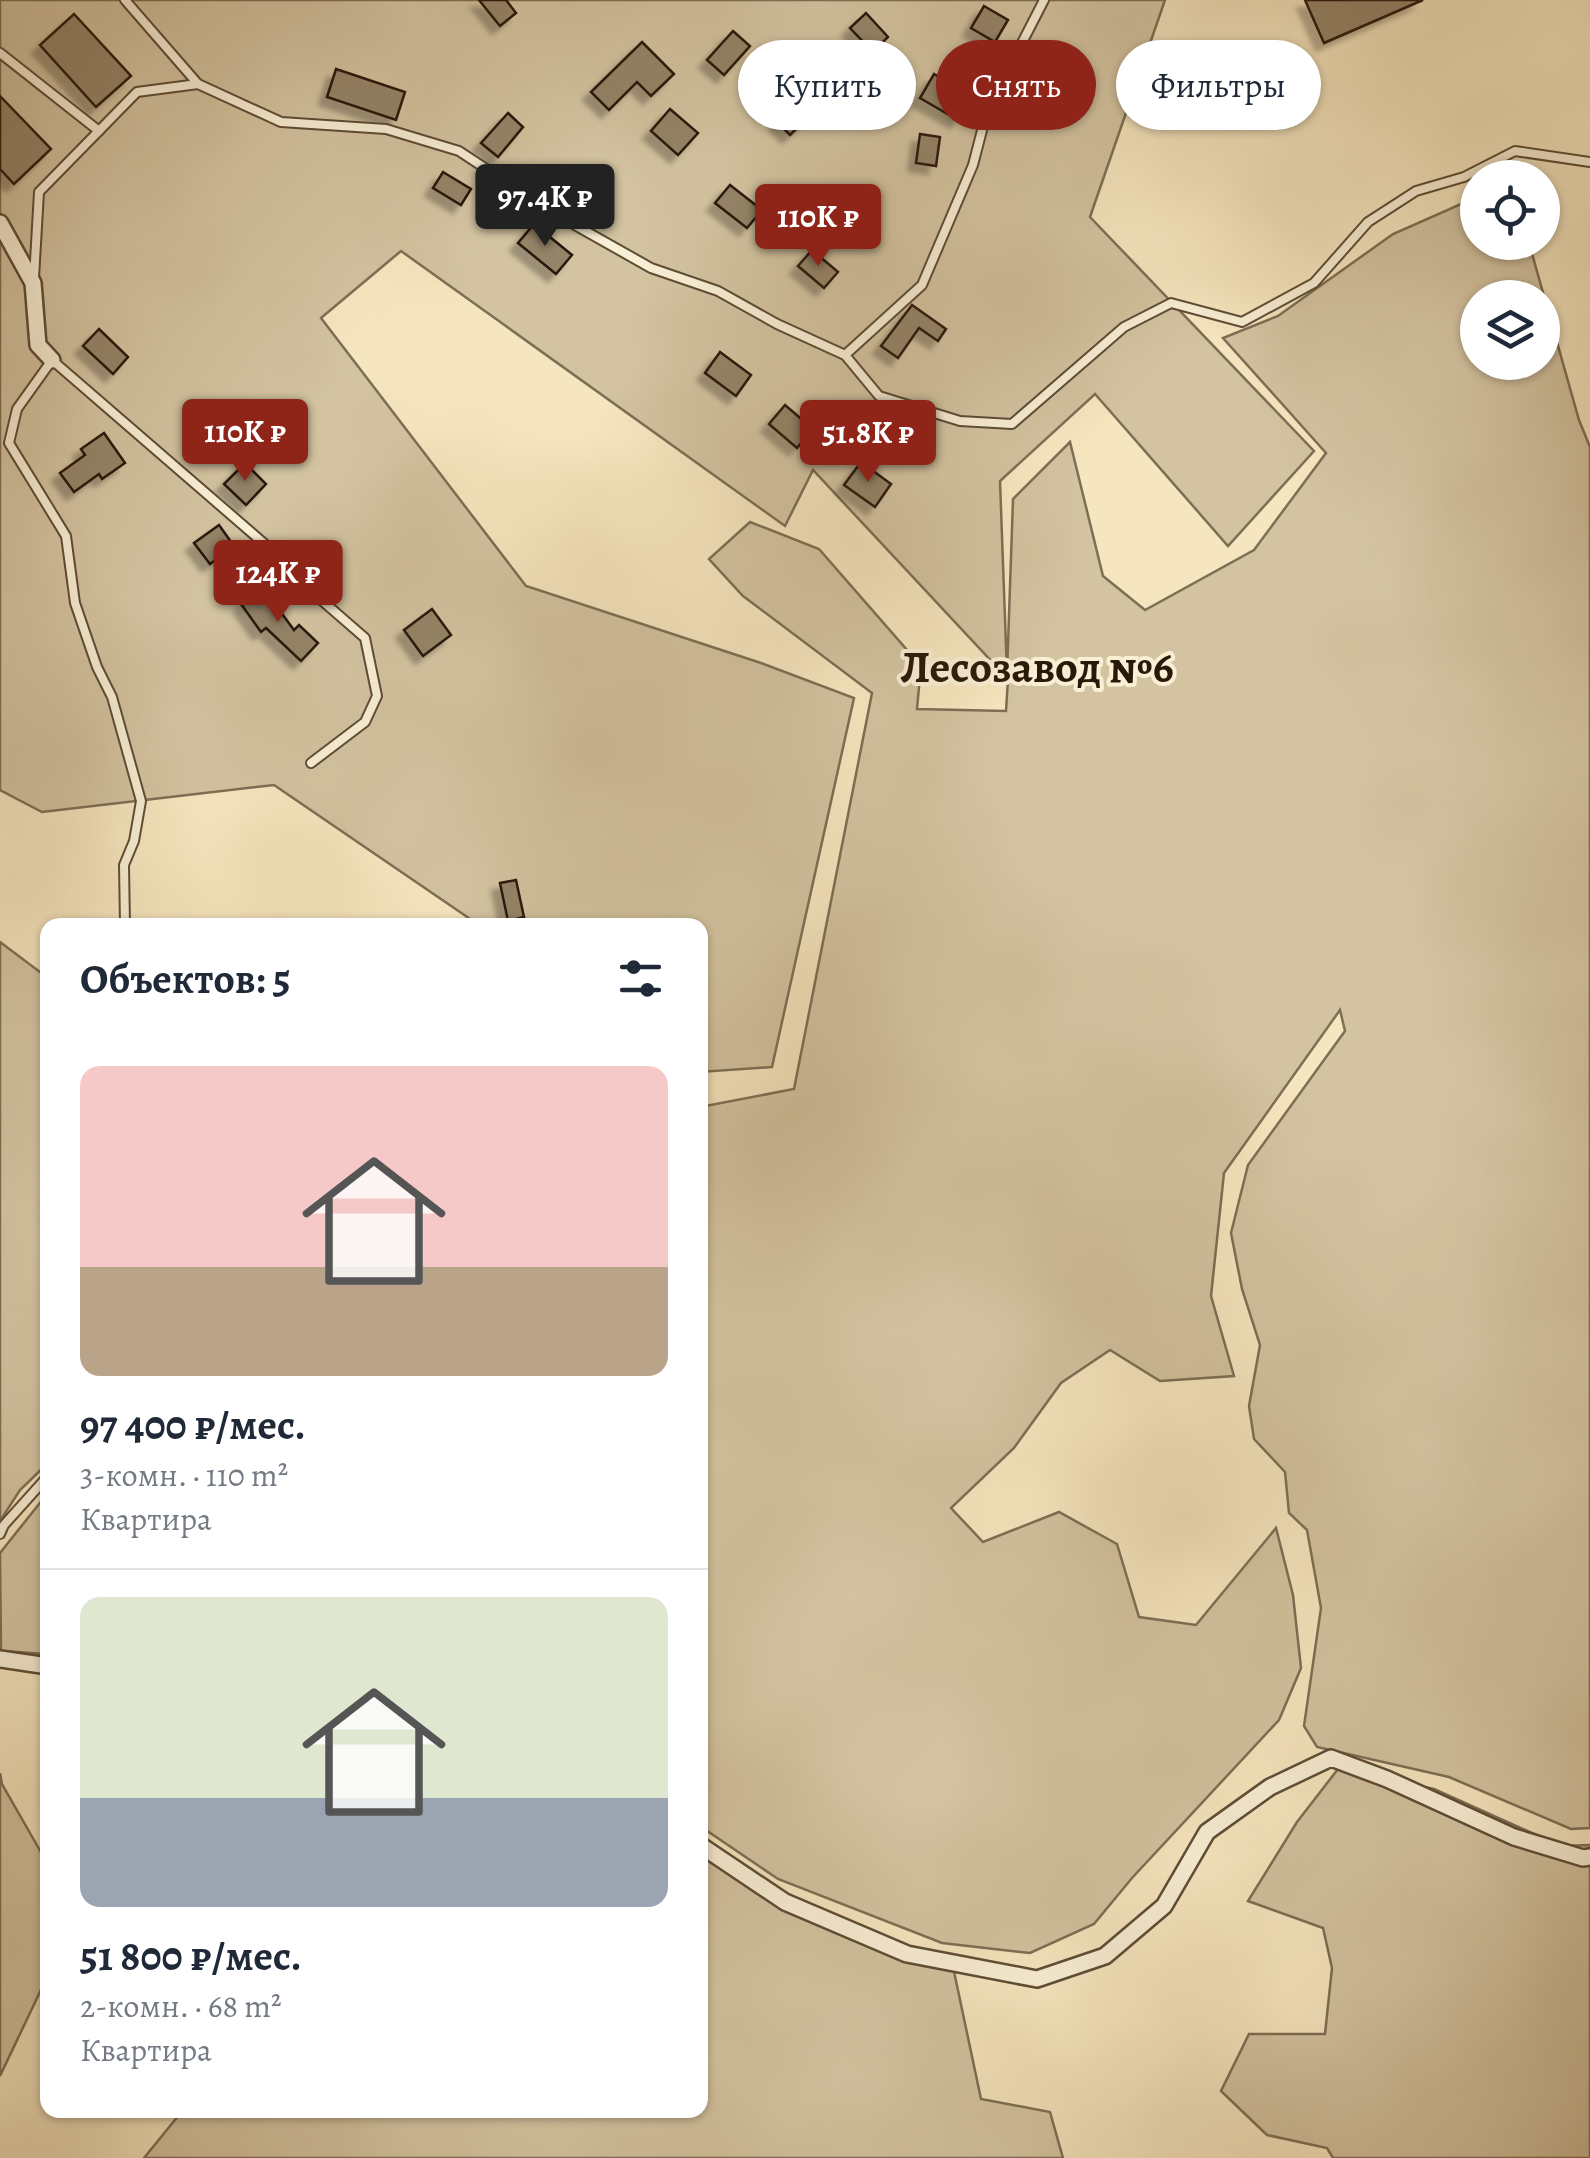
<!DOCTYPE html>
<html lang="ru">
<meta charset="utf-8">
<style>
body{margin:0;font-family:Alegreya,serif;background:#f6f6f7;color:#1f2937;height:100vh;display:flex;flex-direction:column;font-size:38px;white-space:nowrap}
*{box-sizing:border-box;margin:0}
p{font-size:32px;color:#747a83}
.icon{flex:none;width:55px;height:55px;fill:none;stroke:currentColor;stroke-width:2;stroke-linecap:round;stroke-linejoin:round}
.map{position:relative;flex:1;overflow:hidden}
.panel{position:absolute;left:40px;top:918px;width:668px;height:1200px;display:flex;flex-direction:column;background:#fff;border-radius:20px;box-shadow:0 2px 8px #0004}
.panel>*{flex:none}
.hud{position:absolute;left:738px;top:40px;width:702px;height:90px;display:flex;gap:20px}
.fabs{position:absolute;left:1460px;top:160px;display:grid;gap:20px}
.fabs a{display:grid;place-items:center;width:100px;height:100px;border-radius:50%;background:#fff;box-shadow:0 2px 8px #0004;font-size:50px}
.price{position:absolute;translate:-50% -85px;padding:0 22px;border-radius:10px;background:#8f2418;color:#fff;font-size:32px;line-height:65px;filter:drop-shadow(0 2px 5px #0008)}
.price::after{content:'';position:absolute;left:50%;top:60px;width:30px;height:22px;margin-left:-15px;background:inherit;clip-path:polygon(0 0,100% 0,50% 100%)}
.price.on{background:#222;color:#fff}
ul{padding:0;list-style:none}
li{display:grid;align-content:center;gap:20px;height:530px;padding:0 40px}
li+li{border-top:2px solid #e0e1e3}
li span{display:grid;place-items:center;height:310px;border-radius:20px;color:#555}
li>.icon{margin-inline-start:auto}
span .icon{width:180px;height:180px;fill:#fffc;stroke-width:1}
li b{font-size:42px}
h2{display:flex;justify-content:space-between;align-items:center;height:120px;padding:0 40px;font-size:42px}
.pill{padding:0 35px;border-radius:45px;background:#fff;box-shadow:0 2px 8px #0004;font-size:35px;line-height:90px}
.pill.on{background:#8f2418;color:#fff}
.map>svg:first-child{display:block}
</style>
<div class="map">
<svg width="1590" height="2158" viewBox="0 0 1590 2158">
<defs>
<filter id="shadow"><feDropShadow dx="-8" dy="8" stdDeviation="2.5" flood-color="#0004"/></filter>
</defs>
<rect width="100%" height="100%" fill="#f6e6bf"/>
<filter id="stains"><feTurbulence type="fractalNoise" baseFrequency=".002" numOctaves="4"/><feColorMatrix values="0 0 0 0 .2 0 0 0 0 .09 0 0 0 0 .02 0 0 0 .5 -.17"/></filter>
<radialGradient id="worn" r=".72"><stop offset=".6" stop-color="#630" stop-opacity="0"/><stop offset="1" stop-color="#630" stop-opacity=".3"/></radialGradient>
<!-- green -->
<g fill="#d3c3a0" stroke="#7e6e54" stroke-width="2.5" fill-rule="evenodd">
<path d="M0,0h1165l-75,217 224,234 -86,95 -133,-152 -95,87 7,193 6,-175 57,-57 33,134 42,34 109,-60 72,-97 -103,-115 55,-22 115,-82 84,-37 1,45 51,1 50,177 11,27v1381l-19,1 -122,-52 -132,-30 -13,-21 17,-118 -14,-78 -18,-17 -4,-41 -31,-33 -5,-33 11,-61 -18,-56 -11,-56 17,-68 97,-134 -5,-21 -116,163 -13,123 23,80 -74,5 -50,-31 -49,33 -47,65 -63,60 32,34 76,-30 58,32 22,73 57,8 80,-97 17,67 8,73 -22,52 -147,158 -38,46 -64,29 -88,-10 -164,-64 -78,-53v-719l94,-18 78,-396 -129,-97 -34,-37 41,-37 69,27 102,117 -4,43 89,2 2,-32 -195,-209 -28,56 -384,-275 -80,67 205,268 235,77 93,35 -82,369 -72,5v-147h-221l-205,-140 -232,27 -42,-22zM1478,298h64v64h-64z"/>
<polygon points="0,942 48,978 47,1464 20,1490 0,1521"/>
<polygon points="47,1494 47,1654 1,1651 0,1553"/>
<polygon points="1338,1769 1434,1789 1561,1846 1590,1845 1590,2158 1333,2158 1327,2148 1267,2135 1221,2091 1249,2034 1325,2034 1332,1968 1323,1928 1248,1901 1297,1822"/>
<polygon points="0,1773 2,1784 42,1854 48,1975 0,2076"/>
<polygon points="700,1844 765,1886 887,1939 952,1962 981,2099 1050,2112 1063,2158 144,2158 183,2110 700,2110"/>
</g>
<!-- building -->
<g fill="#948468" stroke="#2a1909" stroke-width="2.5" filter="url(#shadow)">
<polygon points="479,0 506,0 516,13 500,26"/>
<polygon points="1305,0 1423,0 1324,43"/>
<polygon points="984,6 1008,20 995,42 971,28"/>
<polygon points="866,13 888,37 873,52 850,28"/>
<polygon points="74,14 131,76 96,107 40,45"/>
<polygon points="733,31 750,46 724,75 707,60"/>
<polygon points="642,42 674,74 651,96 637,82 609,110 591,92"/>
<polygon points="336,69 405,92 396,120 327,97"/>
<polygon points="934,74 972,95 958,120 920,98"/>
<polygon points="0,96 51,149 14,184 0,169"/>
<polygon points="800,98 814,112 790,135 777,122"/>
<polygon points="670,109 698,133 678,155 651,131"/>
<polygon points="508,113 523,127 498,157 481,143"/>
<polygon points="920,134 940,137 936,166 916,163"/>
<polygon points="443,172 471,189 461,205 433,188"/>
<polygon points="730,185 762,210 747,228 715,203"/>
<polygon points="534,224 572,255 556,274 518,243"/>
<polygon points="812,250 838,272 824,288 798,266"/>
<polygon points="912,305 946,329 938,341 919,328 898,358 881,346"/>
<polygon points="99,329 128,357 113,374 83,346"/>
<polygon points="720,352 751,375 736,396 705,373"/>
<polygon points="785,405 813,429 797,448 769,424"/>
<polygon points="104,433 125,463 102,479 99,474 74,492 60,473 85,455 81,449"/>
<polygon points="861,462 891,484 875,507 844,485"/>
<polygon points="245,463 266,484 246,505 224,484"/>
<polygon points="219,525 234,546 210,564 194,543"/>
<polygon points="263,588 294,630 299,625 318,643 301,661 266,628 261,632 241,604"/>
<polygon points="432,609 451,635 423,656 404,630"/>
<polygon points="516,880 524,917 508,921 500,883"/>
</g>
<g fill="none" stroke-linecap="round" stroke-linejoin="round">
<defs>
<g id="service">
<polyline points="125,0 198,84 281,122 386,129 459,151 550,211 651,268 718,291 777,324 845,355 879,396 960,421 1012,424 1124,327 1171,303 1242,322 1314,283 1368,222 1416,191 1464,177 1515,151 1590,162"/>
<polyline points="0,53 99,131"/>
<polyline points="34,278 39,192 137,92 198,84"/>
<polyline points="845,355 922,285 973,165 987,111 1044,0"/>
<polyline points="125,925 124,865 134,841 141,801 112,697 97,667 75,603 66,536 9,443 17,409 52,360 267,546 311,591 365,638 377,696 365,722 311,763"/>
<polyline points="0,1534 4,1525 48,1476"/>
</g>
<g id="minor">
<polyline points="0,223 33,283 38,345 52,360"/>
<polyline points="0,1659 48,1666"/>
<polyline points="700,1845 785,1902 907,1954 1037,1979 1105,1956 1164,1906 1207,1832 1270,1787 1331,1758 1387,1779 1514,1837 1583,1858 1590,1857"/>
</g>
</defs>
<!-- service casing -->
<use href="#service" stroke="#5d4c36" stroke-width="12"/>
<!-- minor casing -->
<use href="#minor" stroke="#5d4c36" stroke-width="20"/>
<!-- service -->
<use href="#service" stroke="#f9efd5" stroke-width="8"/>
<!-- minor -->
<use href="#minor" stroke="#f9efd5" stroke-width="15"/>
</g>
<g text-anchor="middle" stroke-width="8" stroke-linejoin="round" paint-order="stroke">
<!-- district labels -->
<g font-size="45" font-weight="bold" fill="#2a1909" stroke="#f9efd5">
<text x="1037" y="682">Лесозавод №6</text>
</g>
</g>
<rect width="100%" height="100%" filter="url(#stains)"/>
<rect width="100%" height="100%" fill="url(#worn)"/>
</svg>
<div class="fabs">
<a><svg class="icon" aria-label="locate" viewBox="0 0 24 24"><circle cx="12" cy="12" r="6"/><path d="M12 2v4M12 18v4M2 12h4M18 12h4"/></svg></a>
<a><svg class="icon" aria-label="layers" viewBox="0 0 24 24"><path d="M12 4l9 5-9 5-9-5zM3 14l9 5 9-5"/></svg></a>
</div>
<b class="price on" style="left:545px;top:249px">97.4K ₽</b>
<b class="price" style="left:818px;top:269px">110K ₽</b>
<b class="price" style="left:245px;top:484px">110K ₽</b>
<b class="price" style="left:868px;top:485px">51.8K ₽</b>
<b class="price" style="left:278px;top:625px">124K ₽</b>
<div class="hud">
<a class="pill">Купить</a>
<a class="pill on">Снять</a>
<a class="pill">Фильтры</a>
</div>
<section class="panel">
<h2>Объектов: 5<svg class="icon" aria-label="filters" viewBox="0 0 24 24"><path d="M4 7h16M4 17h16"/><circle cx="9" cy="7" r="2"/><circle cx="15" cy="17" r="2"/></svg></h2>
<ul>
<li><span style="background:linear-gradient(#f6c9c9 65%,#b9a48a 0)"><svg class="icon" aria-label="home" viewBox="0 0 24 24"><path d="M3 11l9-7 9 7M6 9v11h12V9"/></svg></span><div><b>97 400 ₽/мес.</b><p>3-комн. · 110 m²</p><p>Квартира</p></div></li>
<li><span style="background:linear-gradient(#dfe7d0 65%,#9aa5b1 0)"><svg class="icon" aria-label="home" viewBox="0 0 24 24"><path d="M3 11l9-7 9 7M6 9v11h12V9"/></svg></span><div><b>51 800 ₽/мес.</b><p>2-комн. · 68 m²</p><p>Квартира</p></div></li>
</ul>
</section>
</div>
